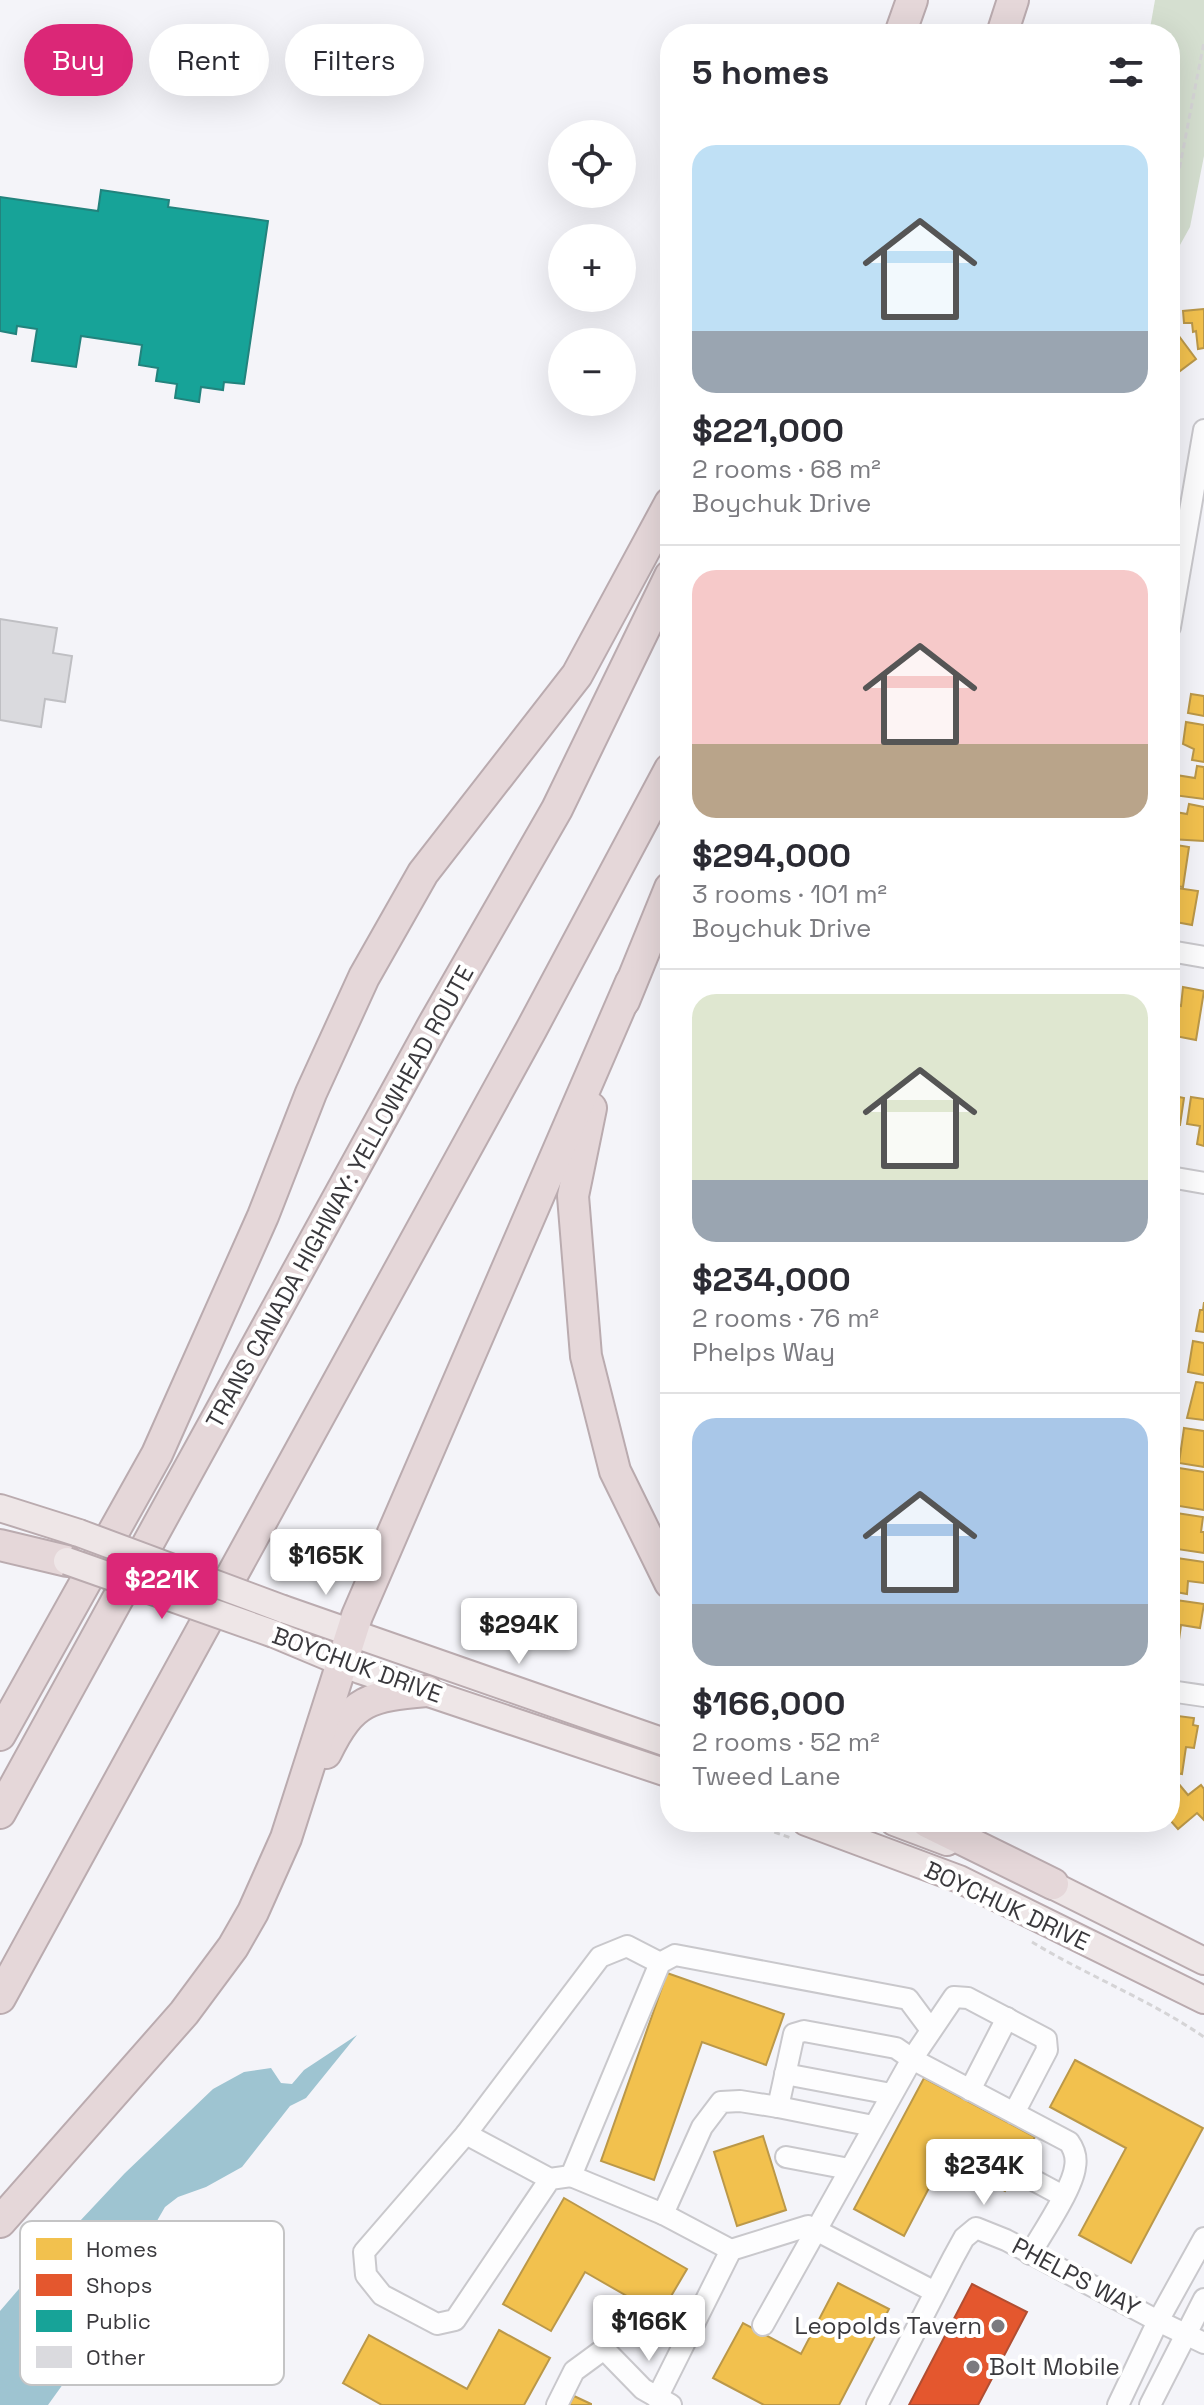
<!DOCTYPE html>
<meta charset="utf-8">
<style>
body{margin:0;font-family:"Space Grotesk",sans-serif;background:#f7f7f7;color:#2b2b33;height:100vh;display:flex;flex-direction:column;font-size:30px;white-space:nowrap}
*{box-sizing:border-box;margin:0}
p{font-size:26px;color:#7c7c81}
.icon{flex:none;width:44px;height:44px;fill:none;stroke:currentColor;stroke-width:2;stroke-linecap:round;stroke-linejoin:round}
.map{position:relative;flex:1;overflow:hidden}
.sheet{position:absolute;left:660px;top:24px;width:520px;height:1808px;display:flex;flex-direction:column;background:#fff;border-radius:32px;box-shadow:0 8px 32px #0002}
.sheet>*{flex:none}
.top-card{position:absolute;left:24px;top:24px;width:516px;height:72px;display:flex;gap:16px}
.controls{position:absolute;left:548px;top:120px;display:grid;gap:16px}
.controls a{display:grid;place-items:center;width:88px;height:88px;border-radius:50%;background:#fff;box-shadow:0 8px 32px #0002;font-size:40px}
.price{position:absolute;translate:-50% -68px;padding:0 18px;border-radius:8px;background:#fff;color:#222;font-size:26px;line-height:52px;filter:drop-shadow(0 2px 4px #0008)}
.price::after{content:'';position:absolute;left:50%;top:48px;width:24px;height:18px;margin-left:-12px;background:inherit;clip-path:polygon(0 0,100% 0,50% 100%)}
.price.on{background:#db2777;color:#fff}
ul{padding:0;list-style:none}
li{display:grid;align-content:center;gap:16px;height:424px;padding:0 32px}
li+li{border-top:2px solid #e1e1e2}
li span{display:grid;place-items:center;height:248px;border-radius:24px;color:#555}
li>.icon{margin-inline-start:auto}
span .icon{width:144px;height:144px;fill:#fffc;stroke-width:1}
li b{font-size:34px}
h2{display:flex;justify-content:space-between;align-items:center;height:96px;padding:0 32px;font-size:34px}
.tag{padding:0 28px;border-radius:36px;background:#fff;box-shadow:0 8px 32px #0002;font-size:28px;line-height:72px}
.tag.on{background:#db2777;color:#fff}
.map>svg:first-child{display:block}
</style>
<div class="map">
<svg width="1204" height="2405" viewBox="0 0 1204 2405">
<rect width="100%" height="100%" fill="#f4f4f9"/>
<!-- green -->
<polygon fill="#d5dfd0" points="1155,0 1204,0 1204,156 1190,227 1170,263 1170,34 1149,34"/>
<!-- water -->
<polygon fill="#9ec4d1" points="357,2035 306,2098 290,2106 242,2167 206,2187 178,2197 165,2207 150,2233 150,2268 142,2288 99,2334 48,2405 0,2405 0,2311 49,2254 125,2173 213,2089 244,2072 271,2068 281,2083 292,2084 304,2070"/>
<!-- homes -->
<g fill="#f2c14e" stroke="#bb9849" stroke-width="2">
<polygon points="1204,309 1204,348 1198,349 1196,331 1193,332 1192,323 1184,323 1183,311"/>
<polygon points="1170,324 1196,359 1180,371 1170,357"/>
<polygon points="1191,694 1204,696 1204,716 1188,713"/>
<polygon points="1186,722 1204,725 1204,762 1192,760 1194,749 1183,744"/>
<polygon points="1197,766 1204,767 1204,799 1173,795 1176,775 1195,778"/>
<polygon points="1189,804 1204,807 1204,841 1170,839 1170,811 1187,814"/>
<polygon points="1170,844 1189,847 1183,887 1170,885"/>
<polygon points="1170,887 1198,891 1192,925 1170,921"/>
<polygon points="1183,987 1204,991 1196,1040 1170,1035 1170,1004 1181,1006"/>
<polygon points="1170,1095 1184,1098 1180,1125 1170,1124"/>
<polygon points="1191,1097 1204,1099 1204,1146 1197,1144 1200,1126 1187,1124"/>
<polygon points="1204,1302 1204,1332 1196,1331 1200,1310 1203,1310"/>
<polygon points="1193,1341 1204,1343 1204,1375 1188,1372"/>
<polygon points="1196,1382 1204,1383 1204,1420 1187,1418"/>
<polygon points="1184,1428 1204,1431 1204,1467 1179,1463"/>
<polygon points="1179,1468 1204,1472 1204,1510 1173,1505"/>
<polygon points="1170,1512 1203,1517 1201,1532 1204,1532 1204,1553 1170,1548"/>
<polygon points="1170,1557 1204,1562 1204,1583 1188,1581 1187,1594 1170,1591"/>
<polygon points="1176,1600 1204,1604 1200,1628 1181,1625 1179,1640 1170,1639 1170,1602 1176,1603"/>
<polygon points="1170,1715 1194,1718 1193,1725 1198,1726 1194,1748 1186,1747 1182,1774 1170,1772"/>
<polygon points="1178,1783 1188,1795 1201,1785 1204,1789 1204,1820 1197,1813 1178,1829 1170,1820 1170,1789"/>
<polygon points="667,1973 784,2014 766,2065 702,2042 654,2180 601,2161"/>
<polygon points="1075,2060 1203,2128 1131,2263 1079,2235 1126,2148 1050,2107"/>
<polygon points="924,2078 1035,2137 1005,2191 944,2159 904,2236 854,2209"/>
<polygon points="763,2136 786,2210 737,2226 714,2152"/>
<polygon points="564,2198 687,2269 660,2315 585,2272 551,2331 503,2304"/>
<polygon points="838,2283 889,2309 839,2405 764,2405 713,2378 743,2323 801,2354"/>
<polygon points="499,2330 550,2358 524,2405 382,2405 343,2383 369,2335 467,2389"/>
<polygon points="574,2396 591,2404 591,2405 569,2405"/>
</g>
<!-- shops -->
<polygon fill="#e4572e" stroke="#b14e32" stroke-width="2" points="972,2284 1027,2312 978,2405 909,2405"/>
<!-- public -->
<polygon fill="#17a398" stroke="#22837d" stroke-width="2" points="101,190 169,200 168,207 268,221 244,384 224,382 223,390 201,387 199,402 175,398 177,384 156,381 158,368 139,365 142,345 81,336 76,367 32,361 37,329 17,326 16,334 0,331 0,197 98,211"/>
<!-- building -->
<polygon fill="#dadade" stroke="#bfbfc3" stroke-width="2" points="0,619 57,628 53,653 72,656 65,702 45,699 41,727 0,720"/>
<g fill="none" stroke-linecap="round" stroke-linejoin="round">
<defs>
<g id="minor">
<polyline points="1170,627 1204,430"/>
<polyline points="1170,951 1204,957"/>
<polyline points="1170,1177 1204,1183"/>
<polyline points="1170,1691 1204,1696"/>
<polyline points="785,2074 891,2094"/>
<polyline points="970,2090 1007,2018"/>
<path d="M1014,2113l33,-63 -1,-11 -78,-41 -14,-1 -42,62 157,83c5,7 8,15 6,25 -2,21 -33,67 -45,87"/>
<polyline points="466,2134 600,1957 627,1946 660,1963"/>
<polyline points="786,2157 849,2169"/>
<polyline points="1024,2175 1063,2196"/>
<polyline points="550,2179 466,2134 364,2252 366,2275 382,2295 437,2324 455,2320 550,2179 571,2176"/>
<polyline points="663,2214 702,2127 721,2102 740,2101 778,2107"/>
<polyline points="731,2250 663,2214 571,2176 660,1963 675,1955 908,1999 931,2030"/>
<polyline points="763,2325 912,2059 896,2048 804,2031 794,2034 778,2107 873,2126"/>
<polyline points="657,2398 731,2250 808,2226 935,2292"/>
<polyline points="557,2405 574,2371 604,2349 643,2389 671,2405"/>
<polyline points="877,2405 953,2258 964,2238 976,2228 1006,2240 1158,2321 1204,2343"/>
<polyline points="1118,2405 1158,2321 1204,2238"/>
<polyline points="1150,2405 1204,2299"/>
</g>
<g id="major">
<polyline points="0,1508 79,1533"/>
<polyline points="283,1609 670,1744"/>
<polyline points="274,1634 360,1670 670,1774"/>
<polyline points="806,1822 959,1879 1204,2000"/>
<polyline points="894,1822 947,1842"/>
<polyline points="1036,1877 1204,1961"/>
</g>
<g id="highway">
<polyline points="900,34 912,0"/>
<polyline points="1002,34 1013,0"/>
<polyline points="624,1001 670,888"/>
<polyline points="591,1108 573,1196 586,1356 615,1471 670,1583"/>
<polyline points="0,1545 67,1561"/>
<polyline points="0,1735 157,1454 263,1216 311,1093 364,977 423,873 577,675 670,503"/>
<path d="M326,1753c26,-54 44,-57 101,-62"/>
<polyline points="0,1813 433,1025 557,809 670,576"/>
<polyline points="927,1822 1053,1884"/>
<polyline points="0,1998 531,1030 670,769"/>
<polyline points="0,2222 184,2013 233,1947 253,1912 286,1838 357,1616 631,982"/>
</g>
</defs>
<!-- minor casing -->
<use href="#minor" stroke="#c9c8cc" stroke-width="24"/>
<!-- major casing -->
<use href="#major" stroke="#baabaf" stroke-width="30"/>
<!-- highway casing -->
<use href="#highway" stroke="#baabaf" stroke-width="34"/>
<!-- path -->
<g stroke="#d5d4d6" stroke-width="3" stroke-dasharray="6 4" stroke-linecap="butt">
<polyline points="1170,217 1204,42"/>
<polyline points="746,1822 791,1838"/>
<path d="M1032,1942c56,34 118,58 172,95"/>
</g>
<!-- minor -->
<use href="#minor" stroke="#fdfdfe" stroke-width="20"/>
<!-- major -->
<use href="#major" stroke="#eee6e7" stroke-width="26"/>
<!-- highway -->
<use href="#highway" stroke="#e5d7d9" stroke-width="30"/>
<defs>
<g id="major-bridge">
<polyline points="79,1533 283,1609"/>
<polyline points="67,1561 274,1634"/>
</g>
</defs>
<!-- major-bridge casing -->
<use href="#major-bridge" stroke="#baabaf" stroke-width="30" stroke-linecap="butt"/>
<!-- major-bridge -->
<use href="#major-bridge" stroke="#eee6e7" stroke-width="26"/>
</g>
<!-- markers -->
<g fill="#7b7a7f" stroke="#fff" stroke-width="3">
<circle cx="998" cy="2326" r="8"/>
<circle cx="973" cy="2367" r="8"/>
</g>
<g text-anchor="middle" stroke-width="8" stroke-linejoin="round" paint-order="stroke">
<!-- street labels -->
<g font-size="24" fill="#3a393d" stroke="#fff">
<text transform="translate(340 1197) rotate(-61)" y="8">TRANS CANADA HIGHWAY: YELLOWHEAD ROUTE</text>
<text transform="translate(357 1665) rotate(20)" y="8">BOYCHUK DRIVE</text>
<text transform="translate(1007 1906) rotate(25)" y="8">BOYCHUK DRIVE</text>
<text transform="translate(1076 2277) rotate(28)" y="8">PHELPS WAY</text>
</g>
<!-- poi labels -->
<g font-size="24" fill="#3a393d" stroke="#fff" text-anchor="end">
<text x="982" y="2334">Leopolds Tavern</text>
<text x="989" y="2375" text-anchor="start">Bolt Mobile</text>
</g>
</g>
<!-- legend -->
<rect x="20" y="2221" width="264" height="164" rx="12" fill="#fff" stroke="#c4c4c5" stroke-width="2"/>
<rect x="36" y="2238" width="36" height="22" fill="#f2c14e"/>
<rect x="36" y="2274" width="36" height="22" fill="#e4572e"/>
<rect x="36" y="2310" width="36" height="22" fill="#17a398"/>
<rect x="36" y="2346" width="36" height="22" fill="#dadade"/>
<g font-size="22" fill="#3a393d">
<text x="86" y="2257">Homes</text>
<text x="86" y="2293">Shops</text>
<text x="86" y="2329">Public</text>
<text x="86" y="2365">Other</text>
</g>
</svg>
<div class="controls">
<a><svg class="icon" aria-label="locate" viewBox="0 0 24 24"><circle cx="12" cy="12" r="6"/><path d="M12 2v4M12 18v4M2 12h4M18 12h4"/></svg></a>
<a>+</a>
<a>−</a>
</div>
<b class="price" style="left:326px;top:1597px">$165K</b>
<b class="price on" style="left:162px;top:1621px">$221K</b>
<b class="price" style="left:519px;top:1666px">$294K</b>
<b class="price" style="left:984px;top:2207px">$234K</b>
<b class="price" style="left:649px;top:2363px">$166K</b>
<div class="top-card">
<a class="tag on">Buy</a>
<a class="tag">Rent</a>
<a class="tag">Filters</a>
</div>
<section class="sheet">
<h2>5 homes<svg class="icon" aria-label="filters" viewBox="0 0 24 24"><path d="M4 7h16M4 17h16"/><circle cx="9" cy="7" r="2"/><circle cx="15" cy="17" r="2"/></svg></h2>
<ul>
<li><span style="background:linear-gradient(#bfe0f5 75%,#9aa5b1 0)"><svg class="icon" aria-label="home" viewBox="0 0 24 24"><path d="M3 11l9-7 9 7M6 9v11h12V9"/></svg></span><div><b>$221,000</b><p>2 rooms · 68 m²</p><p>Boychuk Drive</p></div></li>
<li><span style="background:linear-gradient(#f6c9c9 70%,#b9a48a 0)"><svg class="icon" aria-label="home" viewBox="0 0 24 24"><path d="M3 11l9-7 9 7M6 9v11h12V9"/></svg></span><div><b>$294,000</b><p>3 rooms · 101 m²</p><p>Boychuk Drive</p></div></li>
<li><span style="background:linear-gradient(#dfe7d0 75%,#9aa5b1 0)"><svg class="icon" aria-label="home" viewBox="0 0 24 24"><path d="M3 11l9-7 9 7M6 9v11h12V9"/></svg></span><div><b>$234,000</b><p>2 rooms · 76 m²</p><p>Phelps Way</p></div></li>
<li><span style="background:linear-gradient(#a9c7e8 75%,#9aa5b1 0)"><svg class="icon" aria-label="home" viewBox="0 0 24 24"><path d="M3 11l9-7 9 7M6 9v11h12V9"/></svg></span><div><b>$166,000</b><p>2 rooms · 52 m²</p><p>Tweed Lane</p></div></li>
</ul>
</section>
</div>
